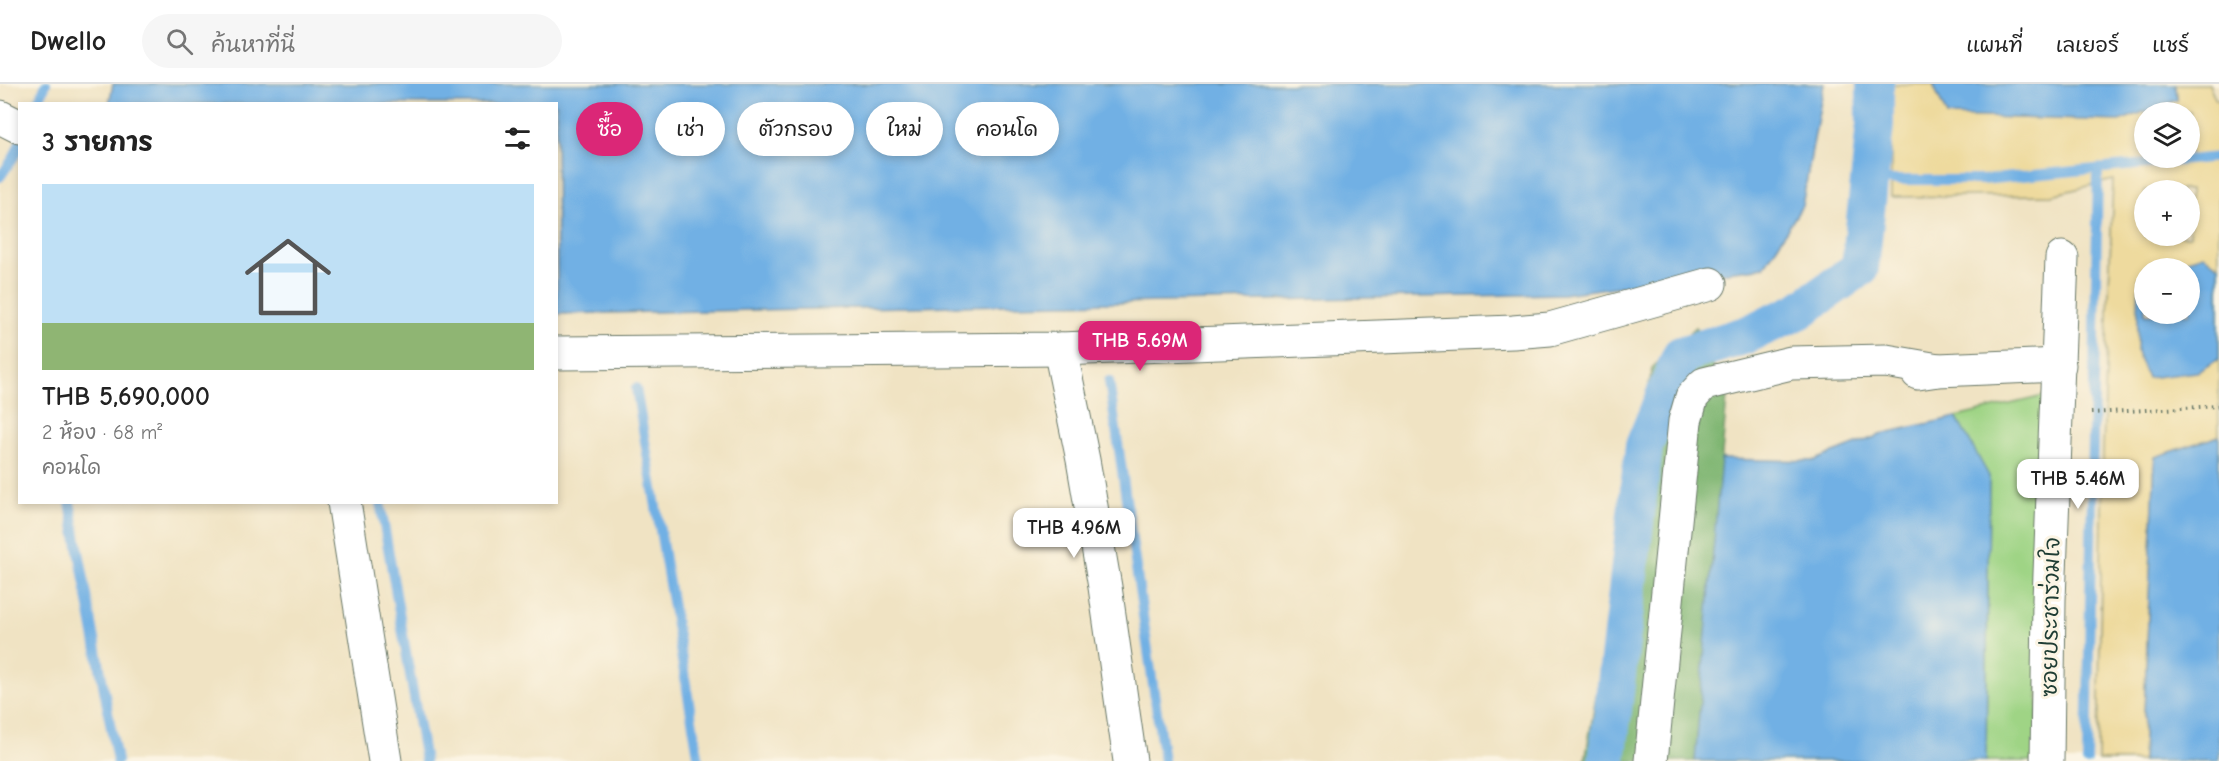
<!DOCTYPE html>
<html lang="th">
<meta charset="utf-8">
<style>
body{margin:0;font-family:"Comic Neue","Playpen Sans Thai",sans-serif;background:#f6f6f6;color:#222;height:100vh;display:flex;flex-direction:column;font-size:22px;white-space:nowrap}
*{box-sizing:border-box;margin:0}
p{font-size:20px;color:#767676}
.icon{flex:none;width:33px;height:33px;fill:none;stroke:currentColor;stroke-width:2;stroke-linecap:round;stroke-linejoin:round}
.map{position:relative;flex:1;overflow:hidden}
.sheet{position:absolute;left:18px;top:18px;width:540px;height:402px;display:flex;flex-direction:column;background:#fff;border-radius:0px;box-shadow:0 3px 9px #0003}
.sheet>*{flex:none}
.banner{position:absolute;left:576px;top:18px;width:570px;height:54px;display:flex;gap:12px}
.controls{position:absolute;left:2134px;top:18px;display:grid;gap:12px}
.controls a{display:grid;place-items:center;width:66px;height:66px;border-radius:50%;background:#fff;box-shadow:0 3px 9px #0003;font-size:30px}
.price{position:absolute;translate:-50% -51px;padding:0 14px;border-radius:12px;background:#fff;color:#222;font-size:20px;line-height:39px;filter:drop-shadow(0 2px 3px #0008)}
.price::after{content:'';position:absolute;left:50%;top:36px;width:18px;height:14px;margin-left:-9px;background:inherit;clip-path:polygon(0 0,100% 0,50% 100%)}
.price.active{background:#db2777;color:#fff}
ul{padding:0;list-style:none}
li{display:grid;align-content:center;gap:12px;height:318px;padding:0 24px}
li+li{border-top:2px solid #e0e0e0}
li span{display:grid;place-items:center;height:186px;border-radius:0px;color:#555}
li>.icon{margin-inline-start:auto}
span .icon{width:108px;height:108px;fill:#fffc;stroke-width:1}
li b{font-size:26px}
h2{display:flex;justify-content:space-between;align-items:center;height:72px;padding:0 24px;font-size:26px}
.chip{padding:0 21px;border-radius:27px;background:#fff;box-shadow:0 3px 9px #0003;font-size:21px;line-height:54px}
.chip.active{background:#db2777;color:#fff}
header{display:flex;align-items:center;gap:36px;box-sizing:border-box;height:84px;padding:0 30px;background:#fff;border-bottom:2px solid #e0e0e0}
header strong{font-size:28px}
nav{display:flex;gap:33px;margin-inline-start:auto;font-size:21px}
.search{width:420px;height:54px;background:#f6f6f6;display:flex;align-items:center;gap:15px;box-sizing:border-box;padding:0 21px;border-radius:33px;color:#767676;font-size:22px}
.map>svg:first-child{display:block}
</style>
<header>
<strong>Dwello</strong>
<div class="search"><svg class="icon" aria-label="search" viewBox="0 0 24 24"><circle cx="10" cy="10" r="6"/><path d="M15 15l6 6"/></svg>ค้นหาที่นี่</div>
<nav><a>แผนที่</a><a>เลเยอร์</a><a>แชร์</a></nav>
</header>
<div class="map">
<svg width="2219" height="677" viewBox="0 0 2219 677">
<rect width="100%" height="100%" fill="#fcf5e5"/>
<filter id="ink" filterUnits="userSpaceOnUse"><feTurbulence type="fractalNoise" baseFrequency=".0167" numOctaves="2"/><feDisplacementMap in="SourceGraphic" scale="12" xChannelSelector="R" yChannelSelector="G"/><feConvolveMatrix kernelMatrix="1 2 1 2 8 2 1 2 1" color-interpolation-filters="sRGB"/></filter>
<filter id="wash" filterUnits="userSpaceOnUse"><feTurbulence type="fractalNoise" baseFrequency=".008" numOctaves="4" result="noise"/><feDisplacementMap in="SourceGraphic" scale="24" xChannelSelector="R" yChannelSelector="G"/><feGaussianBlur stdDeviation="1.35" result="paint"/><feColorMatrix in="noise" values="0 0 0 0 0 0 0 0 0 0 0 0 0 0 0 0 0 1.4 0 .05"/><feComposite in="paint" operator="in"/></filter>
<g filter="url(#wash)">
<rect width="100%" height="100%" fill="#f0e3c3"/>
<!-- green -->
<polygon fill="#9fd485" stroke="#5f885c" stroke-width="1.5" points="2048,311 2036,677 1986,677 1989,393 1956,333"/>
<!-- forest -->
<polygon fill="#7fb672" stroke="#4f7a53" stroke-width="1.5" points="1696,243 1727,313 1695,677 1585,677 1652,284"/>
<!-- sand -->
<path fill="#eeda9e" stroke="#868c69" stroke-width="1.5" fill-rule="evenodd" d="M1891,0h42l14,32 230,-16 -1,-16h33l7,16h3v336l-64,21 -13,304h-44l5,-311 10,-270 -61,15 -161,2zM2145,28h45v46h-45zM2145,106h45v46h-45zM2145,184h45v46h-45z"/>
<!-- water -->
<g fill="#71b0e4" stroke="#48768c" stroke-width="1.5">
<polygon points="113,0 1824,0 1802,122 1764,183 1563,210 557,230 556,20 109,20"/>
<polygon points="1933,0 2176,0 2177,16 2119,37 1947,32"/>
<polygon points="2203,171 2219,182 2219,275 2197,288 2147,294 2137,268 2139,193 2145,191 2145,230 2190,230 2190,184 2163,184"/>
<polygon points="1956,333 1989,392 1986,677 1695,677 1721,375 1813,377 1885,349"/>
<polygon points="2219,352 2219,677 2142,677 2155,373"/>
</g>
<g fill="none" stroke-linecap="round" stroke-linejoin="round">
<!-- stream -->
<g stroke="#71b0e4" stroke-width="10">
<polyline points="37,20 46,0"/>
<polyline points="0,93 14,73 20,59"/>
<polyline points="1869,96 1982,96 2219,73"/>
<polyline points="1109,297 1164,677"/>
<polyline points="636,304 699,677"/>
<polyline points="70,418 117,677"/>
<polyline points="380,418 425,677"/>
<polyline points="2087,677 2098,85"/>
</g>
<!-- canal -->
<polyline stroke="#71b0e4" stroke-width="38" points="1607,677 1644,362 1681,271 1746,251 1799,227 1860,184 1875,41 1875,0"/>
</g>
</g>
<g filter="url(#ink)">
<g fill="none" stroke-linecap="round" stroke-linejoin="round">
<defs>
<g id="minor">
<polyline points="0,33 20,43"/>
<polyline points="1060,265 1083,376 1105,503 1130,677"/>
<polyline points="556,269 1060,265 1513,248 1550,245 1710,200"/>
<polyline points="1918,289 1938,286 2059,281"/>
<polyline points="344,418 385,677"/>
<polyline points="1651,677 1685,337 1692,313 1704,300 1791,279 1886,277 1938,286"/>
<polyline points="2047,677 2049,516 2062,174"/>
</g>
</defs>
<!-- minor casing -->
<use href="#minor" stroke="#687766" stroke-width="35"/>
<!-- path -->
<polyline stroke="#687766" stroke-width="4" stroke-dasharray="1.5 4.5" stroke-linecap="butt" points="2091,329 2219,322"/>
<!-- minor -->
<use href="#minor" stroke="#fff" stroke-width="33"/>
</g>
</g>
<g text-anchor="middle" stroke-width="6" stroke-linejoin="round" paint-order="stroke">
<!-- street labels -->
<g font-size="22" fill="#1f3d34" stroke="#fcf5e5">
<text transform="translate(2050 533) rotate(-89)" y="8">ซอยประชาร่วมใจ</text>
</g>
</g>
</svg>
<div class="controls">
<a><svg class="icon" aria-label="layers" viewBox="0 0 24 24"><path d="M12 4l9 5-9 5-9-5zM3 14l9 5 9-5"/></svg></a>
<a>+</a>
<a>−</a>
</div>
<b class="price active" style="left:1140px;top:288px">THB 5.69M</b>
<b class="price" style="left:2078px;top:426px">THB 5.46M</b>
<b class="price" style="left:1074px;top:475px">THB 4.96M</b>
<div class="banner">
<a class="chip active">ซื้อ</a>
<a class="chip">เช่า</a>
<a class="chip">ตัวกรอง</a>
<a class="chip">ใหม่</a>
<a class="chip">คอนโด</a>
</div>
<section class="sheet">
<h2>3 รายการ<svg class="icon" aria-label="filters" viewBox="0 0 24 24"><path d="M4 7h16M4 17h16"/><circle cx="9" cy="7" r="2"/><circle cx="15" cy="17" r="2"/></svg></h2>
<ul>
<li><span style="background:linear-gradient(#bfe0f5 75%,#8fb573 0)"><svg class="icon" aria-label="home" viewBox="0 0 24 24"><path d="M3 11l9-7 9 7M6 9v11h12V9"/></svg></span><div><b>THB 5,690,000</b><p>2 ห้อง · 68 m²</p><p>คอนโด</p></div></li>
</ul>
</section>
</div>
